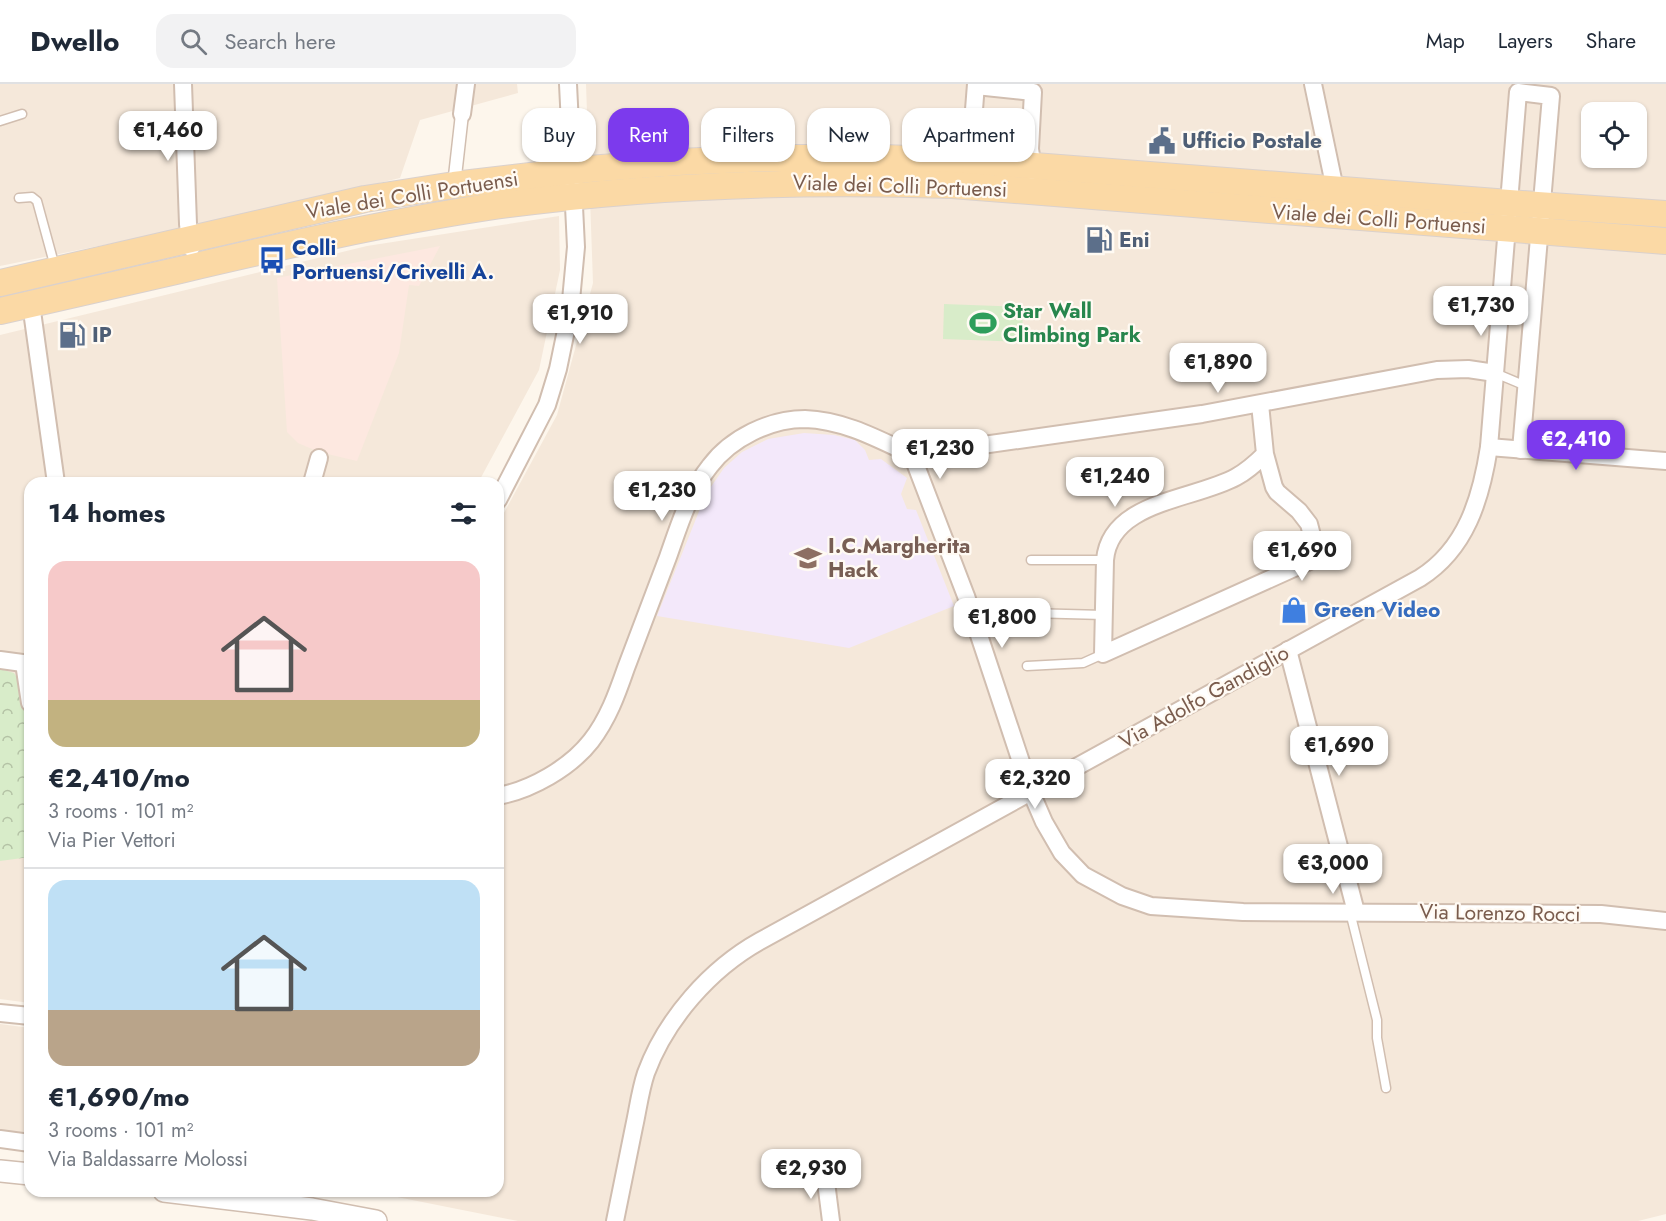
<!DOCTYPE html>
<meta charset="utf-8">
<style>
body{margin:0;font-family:Jost,sans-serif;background:#f2f2f3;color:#1f2937;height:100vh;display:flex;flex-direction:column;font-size:22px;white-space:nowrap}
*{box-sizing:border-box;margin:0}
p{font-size:20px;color:#747a83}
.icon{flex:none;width:33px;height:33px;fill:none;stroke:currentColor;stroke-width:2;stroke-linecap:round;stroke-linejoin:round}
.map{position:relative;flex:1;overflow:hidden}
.details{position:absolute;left:24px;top:393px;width:480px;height:720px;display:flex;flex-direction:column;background:#fff;border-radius:18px;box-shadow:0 2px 4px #0004}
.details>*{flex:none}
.guide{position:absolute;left:522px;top:24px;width:570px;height:54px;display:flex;gap:12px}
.buttons{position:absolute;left:1581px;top:18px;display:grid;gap:12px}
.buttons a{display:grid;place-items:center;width:66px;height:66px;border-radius:12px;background:#fff;box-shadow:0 2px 4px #0004;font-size:30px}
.price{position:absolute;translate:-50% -51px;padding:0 14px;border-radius:12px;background:#fff;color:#222;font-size:20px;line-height:39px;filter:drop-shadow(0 2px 3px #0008)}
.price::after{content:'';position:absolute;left:50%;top:36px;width:18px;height:14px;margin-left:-9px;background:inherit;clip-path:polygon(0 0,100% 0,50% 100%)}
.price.selected{background:#7c3aed;color:#fff}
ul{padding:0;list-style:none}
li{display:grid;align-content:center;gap:12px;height:318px;padding:0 24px}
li+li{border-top:2px solid #e0e1e3}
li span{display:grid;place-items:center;height:186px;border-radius:18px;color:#555}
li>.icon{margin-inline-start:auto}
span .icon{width:108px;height:108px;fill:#fffc;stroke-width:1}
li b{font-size:26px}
h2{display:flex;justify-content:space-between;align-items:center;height:72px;padding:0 24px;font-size:26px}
.tag{padding:0 21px;border-radius:18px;background:#fff;box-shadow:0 2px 4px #0004;font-size:21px;line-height:54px}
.tag.selected{background:#7c3aed;color:#fff}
header{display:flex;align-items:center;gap:36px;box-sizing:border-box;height:84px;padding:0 30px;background:#fff;border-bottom:2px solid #e0e1e3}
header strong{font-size:28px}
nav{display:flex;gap:33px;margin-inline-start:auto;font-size:21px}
.search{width:420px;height:54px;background:#f2f2f3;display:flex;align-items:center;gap:15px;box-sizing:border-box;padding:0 21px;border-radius:18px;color:#747a83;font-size:22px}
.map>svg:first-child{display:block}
</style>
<header>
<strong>Dwello</strong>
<div class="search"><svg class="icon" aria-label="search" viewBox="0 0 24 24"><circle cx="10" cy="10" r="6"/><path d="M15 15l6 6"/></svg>Search here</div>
<nav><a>Map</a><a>Layers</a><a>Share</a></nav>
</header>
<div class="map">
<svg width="1666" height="1137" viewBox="0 0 1666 1137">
<defs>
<pattern id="forest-crowns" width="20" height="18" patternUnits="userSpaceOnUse" patternTransform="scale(1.5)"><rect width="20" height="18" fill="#d8ecc9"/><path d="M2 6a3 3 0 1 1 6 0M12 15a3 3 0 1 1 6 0" fill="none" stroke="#b4c2a5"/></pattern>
</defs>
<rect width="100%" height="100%" fill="#fdf6ec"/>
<!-- residential -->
<g fill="#f5e8da" fill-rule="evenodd">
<polygon points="0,0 517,0 518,9 420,36 400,94 197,142 0,182"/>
<path d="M586,0h1080v1130l-28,7h-1120l-151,-30h131v-667l59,-109 36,-132zM1592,28h44v46h-44z"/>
<polygon points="559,132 560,186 539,286 478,399 30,399 30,919 0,915 0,251 367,162"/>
<polygon points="0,940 30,944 30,1055 0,1052"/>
</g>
<!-- commercial -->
<polygon fill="#fde8e0" points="440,162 419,202 409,201 399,269 357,377 319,368 298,359 287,348 277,194"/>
<!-- education -->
<polygon fill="#f3e8fa" points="804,349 834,351 855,356 865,366 869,376 881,375 907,394 901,410 907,425 916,426 954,522 849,564 657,532 706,410 724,384 742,368 768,355"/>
<!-- green -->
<polygon fill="#d8ecc9" points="944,220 1023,223 1022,258 943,255"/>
<!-- forest -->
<polygon fill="url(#forest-crowns)" points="0,585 14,589 21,600 30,672 30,773 0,777"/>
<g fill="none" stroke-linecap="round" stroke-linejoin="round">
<defs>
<g id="service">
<polyline points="0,37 22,30"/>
<polyline points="19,114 32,113 37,117 55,183"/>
<polyline points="1495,289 1526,302"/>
<polyline points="1031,476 1105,476"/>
<polyline points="1028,529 1104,531"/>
<polyline points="1027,582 1083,579 1103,570"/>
<polyline points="1350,828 1377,936 1377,954 1386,1004"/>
</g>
<polyline id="pedestrian" points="454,101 462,30"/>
<g id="minor">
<polyline points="183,0 188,140 191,164"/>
<polyline points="1313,0 1335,105"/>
<polyline points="976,2 1033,8 1030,65 1034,91"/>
<polyline points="462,30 466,0"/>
<polyline points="970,77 976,0"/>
<polyline points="31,220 56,399"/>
<path d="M1260,320l5,50 9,33 3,5 22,19 10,13 6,23 -3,13 -209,94 2,-94c5,-59 89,-60 131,-83 11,-6 20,-14 29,-23"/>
<polyline points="1489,363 1666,377"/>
<polyline points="912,371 966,512 1031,708 1044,738 1062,769 1083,791 1122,812 1151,822 1243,828 1601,830 1666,837"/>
<polyline points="912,371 1202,330 1437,286 1468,285 1495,289"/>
<polyline points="312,399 319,374"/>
<polyline points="498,416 547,321 558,285 570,227 576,163 568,0"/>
<polyline points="1288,566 1356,828"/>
<polyline points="0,576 30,580"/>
<polyline points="24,579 30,619"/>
<path d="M498,712c33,-6 72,-28 93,-55 17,-22 26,-47 35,-73 14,-37 28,-74 42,-111 11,-31 21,-65 42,-91 21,-28 60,-47 95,-47 38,1 73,20 107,36"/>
<polyline points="0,929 30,932"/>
<polyline points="0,1055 30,1059"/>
<polyline points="825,1090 831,1137"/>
<path d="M615,1137c6,-31 13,-63 19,-94 4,-18 6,-36 12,-54 20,-54 64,-104 114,-132l660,-363c46,-29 61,-79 69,-131l29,-355 33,4 -30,354"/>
</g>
<g id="tertiary">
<polyline points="0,1087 30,1090"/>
<polyline points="164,1107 312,1125 376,1137"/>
</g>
<g id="primary">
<polyline points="0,199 365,115 454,101 589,85 678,78 768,74 882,74 970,77 1509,119 1666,130"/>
<path d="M0,227c60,-14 120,-27 180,-41 102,-24 204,-47 308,-63 154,-22 309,-27 464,-22l714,56"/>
</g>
</defs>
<!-- service casing -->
<use href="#service" stroke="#d1beb0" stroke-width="11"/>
<!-- pedestrian casing -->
<use href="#pedestrian" stroke="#d1beb0" stroke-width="15"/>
<!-- minor casing -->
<use href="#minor" stroke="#d1beb0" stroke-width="20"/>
<!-- tertiary casing -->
<use href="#tertiary" stroke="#d1beb0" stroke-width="24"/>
<!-- primary casing -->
<use href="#primary" stroke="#dad1cd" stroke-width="28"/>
<!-- service -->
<use href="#service" stroke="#fff" stroke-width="8"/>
<!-- pedestrian -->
<use href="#pedestrian" stroke="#fff" stroke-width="12"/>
<!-- minor -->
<use href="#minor" stroke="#fff" stroke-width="16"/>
<!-- tertiary -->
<use href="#tertiary" stroke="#fff" stroke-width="21"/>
<!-- primary -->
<use href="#primary" stroke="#fbd9a5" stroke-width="26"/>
</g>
<!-- icons -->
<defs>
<symbol id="civic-bare" viewBox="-9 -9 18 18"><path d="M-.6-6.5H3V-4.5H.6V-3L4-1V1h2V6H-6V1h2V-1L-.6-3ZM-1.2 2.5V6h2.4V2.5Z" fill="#5c6f8a" stroke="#fffaf3" stroke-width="2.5" paint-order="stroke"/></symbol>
<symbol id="fuel-bare" viewBox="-9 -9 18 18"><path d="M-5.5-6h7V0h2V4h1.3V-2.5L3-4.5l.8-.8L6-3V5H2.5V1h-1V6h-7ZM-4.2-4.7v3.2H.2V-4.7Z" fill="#5c6f8a" stroke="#fffaf3" stroke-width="2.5" paint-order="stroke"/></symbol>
<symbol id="bus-bare" viewBox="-9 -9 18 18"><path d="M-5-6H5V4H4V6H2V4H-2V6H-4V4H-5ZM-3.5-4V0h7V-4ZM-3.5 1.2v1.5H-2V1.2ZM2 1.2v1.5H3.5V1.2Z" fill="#1a4fb4" stroke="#fffaf3" stroke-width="2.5" paint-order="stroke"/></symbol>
<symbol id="stadium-bare" viewBox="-9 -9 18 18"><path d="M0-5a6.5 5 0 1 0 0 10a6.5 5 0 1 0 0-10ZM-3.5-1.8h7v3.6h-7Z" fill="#2e9e5b" stroke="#fffaf3" stroke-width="2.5" paint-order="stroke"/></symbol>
<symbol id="school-bare" viewBox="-9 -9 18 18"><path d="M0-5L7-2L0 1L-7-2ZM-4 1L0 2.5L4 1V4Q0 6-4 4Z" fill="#8d6e63" stroke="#fffaf3" stroke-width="2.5" paint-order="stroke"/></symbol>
<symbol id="shop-bare" viewBox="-9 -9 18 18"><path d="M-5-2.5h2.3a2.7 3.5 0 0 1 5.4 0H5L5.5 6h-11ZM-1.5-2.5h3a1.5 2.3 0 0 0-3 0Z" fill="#3f7fe0" stroke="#fffaf3" stroke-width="2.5" paint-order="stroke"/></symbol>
</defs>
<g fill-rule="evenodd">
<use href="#civic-bare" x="1143" y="38" width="38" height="38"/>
<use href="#fuel-bare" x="1080" y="137" width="38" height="38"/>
<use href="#bus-bare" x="253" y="157" width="38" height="38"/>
<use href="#stadium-bare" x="964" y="220" width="38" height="38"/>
<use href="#fuel-bare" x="53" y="232" width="38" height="38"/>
<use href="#school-bare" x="789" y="455" width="38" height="38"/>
<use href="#shop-bare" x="1275" y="507" width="38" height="38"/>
</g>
<g text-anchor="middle" stroke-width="4.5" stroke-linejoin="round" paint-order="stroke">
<!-- service labels -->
<g font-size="21" font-weight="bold" fill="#4e5e75" stroke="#fffaf3" text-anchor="start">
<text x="1182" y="64">Ufficio Postale</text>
<text x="1119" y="163">Eni</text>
<text x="92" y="258">IP</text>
</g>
<!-- street labels -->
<g font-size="21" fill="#7a5c4d" stroke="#fffaf3">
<text transform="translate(900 102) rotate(2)" y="7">Viale dei Colli Portuensi</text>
<text transform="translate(412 111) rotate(-9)" y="7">Viale dei Colli Portuensi</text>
<text transform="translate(1379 135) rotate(4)" y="7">Viale dei Colli Portuensi</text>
<text transform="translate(1204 613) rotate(-29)" y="7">Via Adolfo Gandiglio</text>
<text transform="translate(1500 829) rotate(1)" y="7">Via Lorenzo Rocci</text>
</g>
<!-- transit labels -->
<g font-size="21" font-weight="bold" fill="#164399" stroke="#fffaf3" text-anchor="start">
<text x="292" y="171">Colli<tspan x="292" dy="24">Portuensi/Crivelli A.</tspan></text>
</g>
<!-- leisure labels -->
<g font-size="21" font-weight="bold" fill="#27864d" stroke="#fffaf3" text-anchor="start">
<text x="1003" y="234">Star Wall<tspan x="1003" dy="24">Climbing Park</tspan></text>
</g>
<!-- education labels -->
<g font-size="21" font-weight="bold" fill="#785e54" stroke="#fffaf3" text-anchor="start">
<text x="828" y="469">I.C.Margherita<tspan x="828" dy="24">Hack</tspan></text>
</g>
<!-- shop labels -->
<g font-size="21" font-weight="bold" fill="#366cbe" stroke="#fffaf3" text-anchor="start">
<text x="1314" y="533">Green Video</text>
</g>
</g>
</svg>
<div class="buttons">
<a><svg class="icon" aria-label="locate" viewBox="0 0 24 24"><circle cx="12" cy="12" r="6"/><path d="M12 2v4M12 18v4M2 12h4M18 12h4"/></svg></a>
</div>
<b class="price" style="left:168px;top:78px">€1,460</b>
<b class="price" style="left:1481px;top:253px">€1,730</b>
<b class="price" style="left:580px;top:261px">€1,910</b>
<b class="price" style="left:1218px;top:310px">€1,890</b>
<b class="price selected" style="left:1576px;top:387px">€2,410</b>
<b class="price" style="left:940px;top:396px">€1,230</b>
<b class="price" style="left:1115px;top:424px">€1,240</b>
<b class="price" style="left:662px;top:438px">€1,230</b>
<b class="price" style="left:1302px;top:498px">€1,690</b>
<b class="price" style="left:1002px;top:565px">€1,800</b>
<b class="price" style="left:1339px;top:693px">€1,690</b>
<b class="price" style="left:1035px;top:726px">€2,320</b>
<b class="price" style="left:1333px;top:811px">€3,000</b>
<b class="price" style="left:811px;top:1116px">€2,930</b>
<div class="guide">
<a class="tag">Buy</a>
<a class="tag selected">Rent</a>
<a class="tag">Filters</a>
<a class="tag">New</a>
<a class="tag">Apartment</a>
</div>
<section class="details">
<h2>14 homes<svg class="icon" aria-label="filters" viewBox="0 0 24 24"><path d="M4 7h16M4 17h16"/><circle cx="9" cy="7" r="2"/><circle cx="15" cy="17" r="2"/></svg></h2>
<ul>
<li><span style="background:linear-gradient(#f6c9c9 75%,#c2b280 0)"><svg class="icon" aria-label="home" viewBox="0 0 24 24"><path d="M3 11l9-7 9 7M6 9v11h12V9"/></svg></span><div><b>€2,410/mo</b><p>3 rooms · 101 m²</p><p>Via Pier Vettori</p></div></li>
<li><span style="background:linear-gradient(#bfe0f5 70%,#b9a48a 0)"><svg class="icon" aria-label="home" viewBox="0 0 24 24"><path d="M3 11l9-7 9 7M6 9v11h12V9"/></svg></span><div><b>€1,690/mo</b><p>3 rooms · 101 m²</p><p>Via Baldassarre Molossi</p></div></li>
</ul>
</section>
</div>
